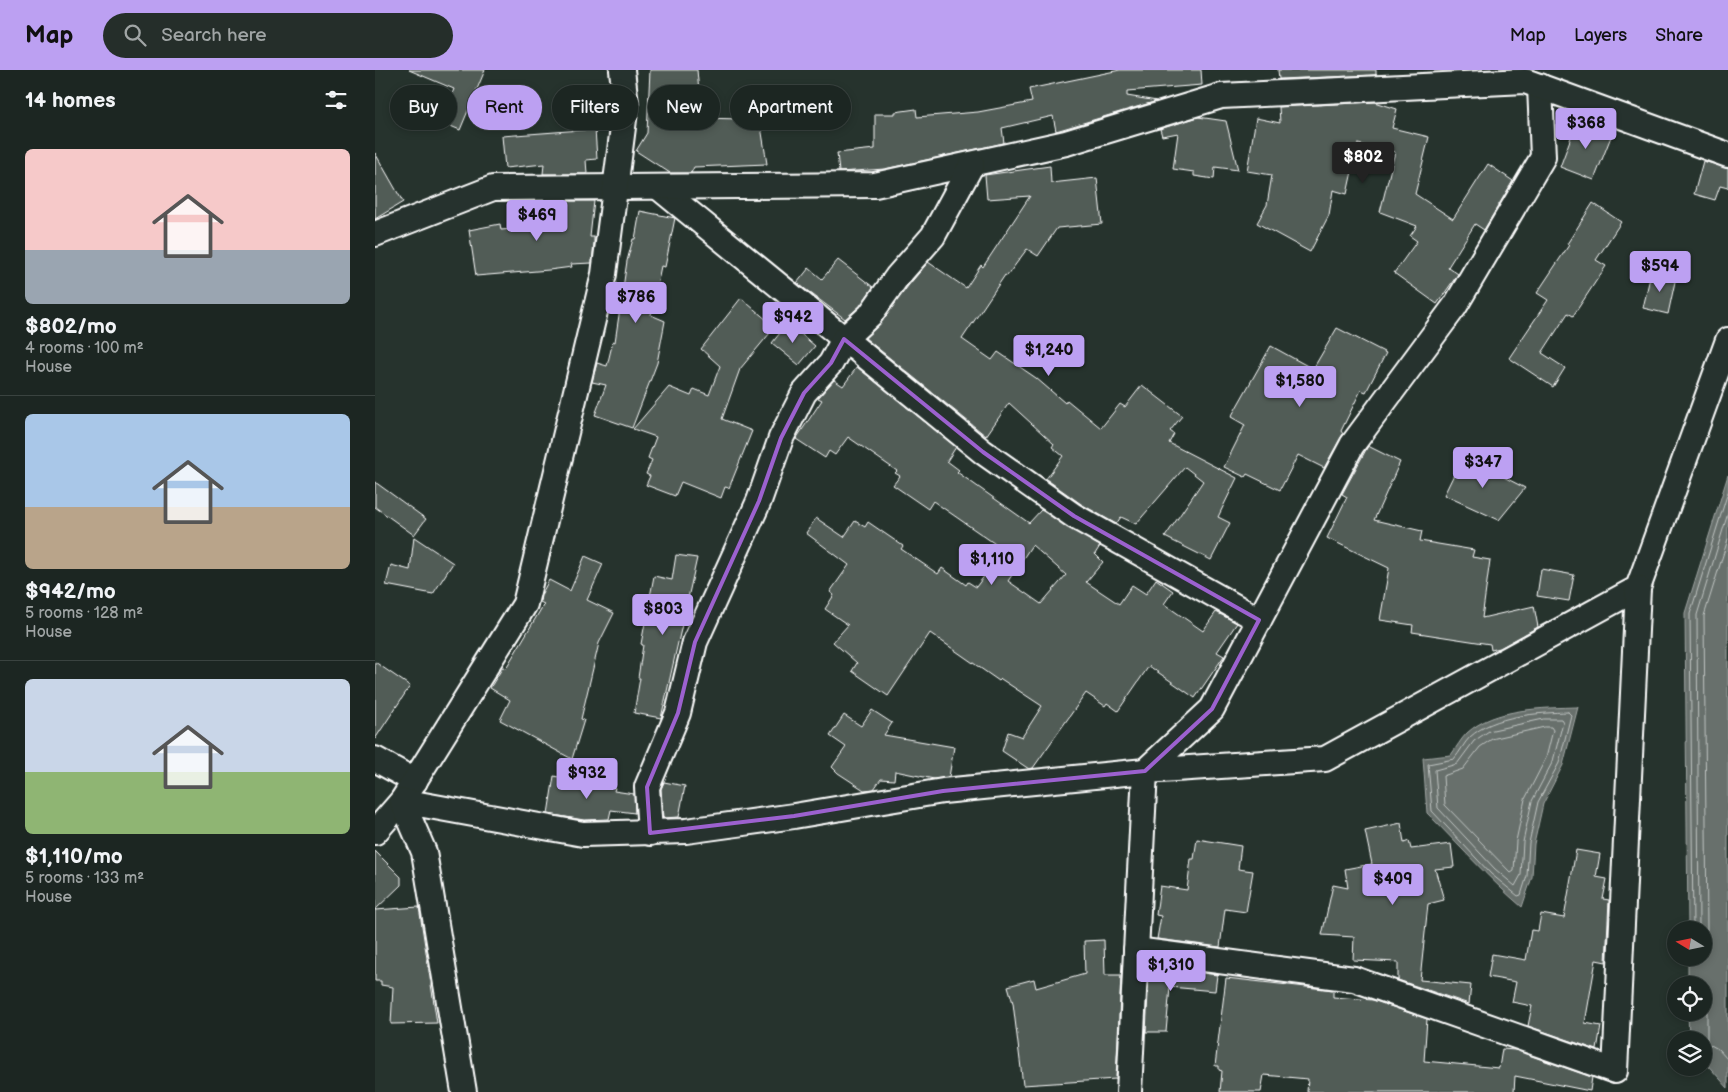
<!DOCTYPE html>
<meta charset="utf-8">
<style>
body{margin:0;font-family:"Balsamiq Sans",sans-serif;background:#252e2a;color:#f1f3f6;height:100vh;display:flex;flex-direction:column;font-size:19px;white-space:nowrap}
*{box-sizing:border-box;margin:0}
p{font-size:16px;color:#a0a5a5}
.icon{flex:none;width:28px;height:28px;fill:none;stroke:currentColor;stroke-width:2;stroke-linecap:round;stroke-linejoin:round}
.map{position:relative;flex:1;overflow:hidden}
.side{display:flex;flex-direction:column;background:#1c2622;width:375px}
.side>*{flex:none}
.top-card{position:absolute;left:15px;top:15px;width:475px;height:45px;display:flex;gap:10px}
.needle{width:32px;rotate:280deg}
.controls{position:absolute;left:1292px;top:851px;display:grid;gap:10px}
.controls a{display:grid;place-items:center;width:45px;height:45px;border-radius:50%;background:#1c2622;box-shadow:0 2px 8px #0003,0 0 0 1px #3a4340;font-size:25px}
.price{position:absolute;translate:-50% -42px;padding:0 11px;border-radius:5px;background:#bca0f2;color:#111;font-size:16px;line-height:32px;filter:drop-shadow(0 1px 2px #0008)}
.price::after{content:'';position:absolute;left:50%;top:30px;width:15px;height:11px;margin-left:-8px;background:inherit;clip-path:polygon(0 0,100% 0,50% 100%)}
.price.active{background:#222;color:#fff}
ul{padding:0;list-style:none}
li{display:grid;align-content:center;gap:10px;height:265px;padding:0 25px}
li+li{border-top:1px solid #3a4340}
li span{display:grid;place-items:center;height:155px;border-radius:8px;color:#555}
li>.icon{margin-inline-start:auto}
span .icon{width:90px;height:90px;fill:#fffc;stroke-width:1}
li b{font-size:21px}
h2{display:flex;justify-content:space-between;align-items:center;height:60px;padding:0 25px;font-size:21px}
.chip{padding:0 18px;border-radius:22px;background:#1c2622;box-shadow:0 2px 8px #0003,0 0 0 1px #3a4340;font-size:18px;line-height:45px}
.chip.active{background:#bca0f2;color:#111}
header{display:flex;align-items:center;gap:30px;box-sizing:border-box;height:70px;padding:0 25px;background:#bca0f2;color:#111}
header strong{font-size:24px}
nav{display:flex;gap:28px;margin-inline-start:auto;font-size:18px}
.search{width:350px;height:45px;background:#252e2a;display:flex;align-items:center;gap:12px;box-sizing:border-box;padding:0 18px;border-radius:28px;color:#a0a5a5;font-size:19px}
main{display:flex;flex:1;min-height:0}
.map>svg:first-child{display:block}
</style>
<header>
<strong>Map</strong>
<div class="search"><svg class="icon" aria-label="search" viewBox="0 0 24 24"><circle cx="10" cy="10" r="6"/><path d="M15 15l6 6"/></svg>Search here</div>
<nav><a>Map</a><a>Layers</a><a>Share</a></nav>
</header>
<main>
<section class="side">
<h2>14 homes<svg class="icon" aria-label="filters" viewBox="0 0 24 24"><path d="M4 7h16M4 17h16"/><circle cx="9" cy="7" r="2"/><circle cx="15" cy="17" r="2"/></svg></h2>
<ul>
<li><span style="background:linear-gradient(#f6c9c9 65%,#9aa5b1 0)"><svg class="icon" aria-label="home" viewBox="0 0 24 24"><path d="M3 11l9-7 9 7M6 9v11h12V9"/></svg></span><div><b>$802/mo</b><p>4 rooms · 100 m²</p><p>House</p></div></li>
<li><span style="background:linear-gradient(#a9c7e8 60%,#b9a48a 0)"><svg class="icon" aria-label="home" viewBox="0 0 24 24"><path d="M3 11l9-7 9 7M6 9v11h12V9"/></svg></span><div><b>$942/mo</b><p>5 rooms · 128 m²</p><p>House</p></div></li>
<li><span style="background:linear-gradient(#c9d6e8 60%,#8fb573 0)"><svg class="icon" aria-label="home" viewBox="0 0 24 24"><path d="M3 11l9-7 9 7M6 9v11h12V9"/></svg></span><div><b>$1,110/mo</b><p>5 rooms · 133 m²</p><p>House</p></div></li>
</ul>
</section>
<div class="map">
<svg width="1353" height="1022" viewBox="0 0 1353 1022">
<rect width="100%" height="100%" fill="#26332d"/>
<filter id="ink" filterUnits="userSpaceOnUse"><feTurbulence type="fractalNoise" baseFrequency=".02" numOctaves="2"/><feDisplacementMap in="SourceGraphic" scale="10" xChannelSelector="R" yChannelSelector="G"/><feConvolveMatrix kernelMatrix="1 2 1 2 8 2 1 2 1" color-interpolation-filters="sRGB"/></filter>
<g filter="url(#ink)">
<!-- water -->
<g fill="#67706c" stroke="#a4a9a7">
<polygon points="1353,405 1353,1018 1329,991 1329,970 1314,970 1313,943 1329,942 1329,915 1313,915 1313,888 1329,888 1329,860 1313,860 1310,543"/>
<path d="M1203,637l-15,58 -20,39 -9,40 -2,33 -10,30c-35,-30 -63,-62 -95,-94l-4,-55 28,-3c5,-7 10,-16 16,-22 27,-25 76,-25 111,-26z"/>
</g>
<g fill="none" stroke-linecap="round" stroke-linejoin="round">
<!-- shore -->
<g stroke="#c2c6c4" stroke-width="1">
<path d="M1193,642l3,3 -12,48 -21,39 -9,41 -2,33 -6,19 -3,1 -27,-22 -59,-63 -4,-47 26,-5c6,-7 10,-16 16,-22 24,-22 68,-24 98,-25z"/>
<polygon points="1169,649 1186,649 1188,652 1178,691 1157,731 1148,772 1146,805 1140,816 1120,799 1063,738 1060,700 1082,694 1099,671 1114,661"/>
<polygon points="1170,657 1176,657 1178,660 1171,688 1150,729 1141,771 1139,801 1136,803 1070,735 1068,706 1088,699 1105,677 1117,669"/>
<polyline points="1318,860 1315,544 1353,422"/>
<polyline points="1324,860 1322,545 1353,443"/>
<polyline points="1329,869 1332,859 1329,546 1353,469"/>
<polyline points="1329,933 1332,943 1332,973 1343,979 1353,990"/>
</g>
</g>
<!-- building -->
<g fill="#515c57" stroke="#fff" fill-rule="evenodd">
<polygon points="34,0 110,0 85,60 66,52 79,19"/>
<polygon points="275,0 322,0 324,22 326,22 325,48 366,49 366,46 384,44 392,94 319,97 316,103 295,103 261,81 272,63"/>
<polygon points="745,0 826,0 827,15 752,21 752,26 782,31 681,61 678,46 627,58 629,73 510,99 464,102 462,83 500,79 500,44 520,44 520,42 541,39 542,47 603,42 657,32 654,19"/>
<polygon points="903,0 1001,0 1001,5 904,9"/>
<polygon points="1000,32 1022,39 1017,58 1054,67 1040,124 1078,149 1113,94 1138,111 1109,160 1100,154 1073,197 1083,204 1062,234 1019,203 1042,171 1035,166 1042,156 1005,142 1020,82 983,74 972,124 958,120 954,145 935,182 882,153 892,135 897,105 872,101 881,48 905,53 904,37"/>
<polygon points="823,47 851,51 863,100 840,97 839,109 819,106 819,102 798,99 803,63 787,66 785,59"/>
<polygon points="1202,51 1237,64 1219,110 1185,97"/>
<polygon points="220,59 222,89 211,90 212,104 168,104 169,94 130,98 127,66"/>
<polygon points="0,83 28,132 0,149"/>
<polygon points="1328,91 1353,98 1353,118 1345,116 1340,130 1319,124"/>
<polygon points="675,96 676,113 722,108 727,154 682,158 663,186 652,179 632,206 630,205 587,269 617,290 623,282 661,308 690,333 692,330 726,358 745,334 750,337 767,315 807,346 795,361 799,364 794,373 862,408 843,447 855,453 836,490 790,467 828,411 810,397 761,454 746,447 741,454 706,434 671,409 688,386 677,377 679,374 634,333 611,366 490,268 506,253 533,216 553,192 591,218 606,195 608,197 655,126 612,129 610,105"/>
<polygon points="165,131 219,131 215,167 219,167 219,172 217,193 196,194 197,197 174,200 101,206 94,160 125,154 126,160 163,157"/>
<polygon points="1218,133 1246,152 1221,190 1231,196 1198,246 1193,243 1167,283 1190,298 1178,317 1134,288 1173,230 1162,223 1194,175 1192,174"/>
<polygon points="265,141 300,148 290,197 286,196 276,245 290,251 282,293 257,358 220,345 231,315 217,312 222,293 232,296 238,271 240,272 252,191 258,169 260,169"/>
<polygon points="463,190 498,217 485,236 470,249 422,213 434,198 447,209"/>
<polygon points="1276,203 1301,207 1293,244 1268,238"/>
<polygon points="366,228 400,257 365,299 347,349 377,361 354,418 350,417 346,428 306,412 300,426 271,415 275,406 271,404 277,390 273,388 281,367 258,359 294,317 316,326 319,319 334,325 345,296 326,279"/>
<polygon points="413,253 440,276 424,295 397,273"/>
<polygon points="962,258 1011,283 991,322 986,320 966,361 968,364 949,398 923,385 905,420 872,404 870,407 849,397 870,355 856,347 896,276 938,299"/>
<path d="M482,297l99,80 -9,14 12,9 -2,2 72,51 12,-13 59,36 -5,8 8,8 -17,20 33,22 13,-19 14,9 10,-15 17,12 -9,13 39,27 13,-19 21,11 -20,29 7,4 -29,42 -46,-32 -31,45 -11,-8 -2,3 -19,-13 -53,75 -4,1 -27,-18 6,-19 14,5 20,-31 -41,-27 -2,2 -69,-48 -42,63 -36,-25 5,-8 -24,-21 15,-17 -23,-16 9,-14 -4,-3 19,-27 -43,-32 10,-15 28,19 11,-16 10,6 3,-5 35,24 -2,3 37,25 4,-6 24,17 2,-3 8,5 28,-37 -71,-49 -5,8 -35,-24 7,-9 -5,-3 2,-2 -49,-34 -13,18 -6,-4 -4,7 -29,-19 26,-39 -4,-2 16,-18 9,6zM657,475l34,30 -25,29 -33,-23z"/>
<polygon points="993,376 1025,392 999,450 1047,461 1045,471 1099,480 1097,487 1115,490 1107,548 1159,536 1163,557 1125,578 1116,580 1115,574 1037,562 1038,555 1005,550 1014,498 952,468 972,427 967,424"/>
<polygon points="1088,386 1150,418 1124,450 1069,425"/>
<polygon points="0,412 51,449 39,465 0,437"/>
<polygon points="39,467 78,493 58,524 11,515 16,495 35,500"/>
<polygon points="301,485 322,488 286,648 259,643 265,608 263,608 268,575 266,574 279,506 297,510"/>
<polygon points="210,486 228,494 212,530 239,543 224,573 206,649 209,650 197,689 125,650 135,630 115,618 128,597 131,598 169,534 165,532 166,525 174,510 195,521"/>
<polygon points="1166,499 1199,505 1194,531 1162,526"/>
<polygon points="0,592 35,616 0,669"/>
<polygon points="497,640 517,653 509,665 579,677 574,707 559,709 520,701 519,710 506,709 499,719 489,720 463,703 457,697 471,677 455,666 469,645 486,656"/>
<polygon points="179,706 240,718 239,721 259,724 260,743 236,740 234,749 209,750 173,744"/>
<polygon points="289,712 310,716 304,747 288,748 286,719"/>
<polygon points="1026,753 1029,773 1034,771 1036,779 1076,774 1079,797 1060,799 1069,830 1053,834 1045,910 1096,915 1094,934 1023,910 1023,892 978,890 979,867 947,865 958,815 973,818 970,799 997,794 990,761"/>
<polygon points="822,769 866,776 863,799 878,801 871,842 850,839 845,877 782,869 786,846 781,845 785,816 812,820 816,789 819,789"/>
<polygon points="1201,780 1225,784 1221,807 1232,809 1228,829 1234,830 1231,892 1221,890 1210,953 1226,956 1222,980 1153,956 1157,936 1137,932 1141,912 1113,907 1117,884 1151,890 1156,860 1163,861 1166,844 1189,848"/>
<polygon points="0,781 26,807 26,815 0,840 44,837 62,953 16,954 18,917 6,915 6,911 0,911"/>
<polygon points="729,870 730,905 746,905 741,1009 648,1015 638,933 633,916 659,909 661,918 710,904 709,871"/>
<polygon points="778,896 842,905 840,921 795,917 791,962 771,962 774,904 778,904"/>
<polygon points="851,908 958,920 958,927 998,930 1052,949 1049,991 1124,998 1127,979 1140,980 1217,1007 1215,1021 1140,1006 1139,1022 932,1022 933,1009 889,1005 886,1022 845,1022 847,1001 844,1000 844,996 840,996"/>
</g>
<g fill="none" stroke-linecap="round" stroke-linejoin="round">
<defs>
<g id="minor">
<polyline points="1165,16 1168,87 1080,236 977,375 837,639 770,701 950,689 1263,518 1353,270"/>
<polyline points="283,117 608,382 699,446 884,550"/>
<polyline points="0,164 118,118 500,115 691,73 846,26 1150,11 1353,85"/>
<polyline points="0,689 40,711"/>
<polyline points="0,762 27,731 150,534 229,204 251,34 247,0"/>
<polyline points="275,763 272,717 303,643 320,572 384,431 406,368 429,323 456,293 469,269 495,245 522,207 558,166 597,94"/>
<polyline points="761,880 979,909 1240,1001 1263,518"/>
<polyline points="89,1022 49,782 27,731 208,764 311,761 419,746 568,721 770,701 754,1022"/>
</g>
</defs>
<!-- minor casing -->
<use href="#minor" stroke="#fff" stroke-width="28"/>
<!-- minor -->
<use href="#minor" stroke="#26332d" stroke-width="24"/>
</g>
</g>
<!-- marked area -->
<path fill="none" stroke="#9c61cf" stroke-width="4" stroke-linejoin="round" d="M469,269l139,113 91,64 185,104 -47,89 -67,62 -202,20 -149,25 -144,17 -3,-46 31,-74 17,-71 64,-141 22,-63 23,-45 27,-30z"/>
</svg>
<div class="controls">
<a><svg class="needle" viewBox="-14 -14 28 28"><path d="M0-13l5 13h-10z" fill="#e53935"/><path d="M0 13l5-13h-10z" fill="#a0a5a5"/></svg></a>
<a><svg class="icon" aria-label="locate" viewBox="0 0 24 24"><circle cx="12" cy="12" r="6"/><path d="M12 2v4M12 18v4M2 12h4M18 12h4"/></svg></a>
<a><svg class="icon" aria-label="layers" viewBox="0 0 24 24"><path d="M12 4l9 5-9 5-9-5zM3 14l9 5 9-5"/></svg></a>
</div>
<b class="price" style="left:1211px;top:80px">$368</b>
<b class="price active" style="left:988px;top:114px">$802</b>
<b class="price" style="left:162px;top:172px">$469</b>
<b class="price" style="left:1285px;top:223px">$594</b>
<b class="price" style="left:261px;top:254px">$786</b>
<b class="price" style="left:418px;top:274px">$942</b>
<b class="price" style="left:674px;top:307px">$1,240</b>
<b class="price" style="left:925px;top:338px">$1,580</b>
<b class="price" style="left:1108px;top:419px">$347</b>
<b class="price" style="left:617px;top:516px">$1,110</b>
<b class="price" style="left:288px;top:566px">$803</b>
<b class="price" style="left:212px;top:730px">$932</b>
<b class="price" style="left:1018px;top:836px">$409</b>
<b class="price" style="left:796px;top:922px">$1,310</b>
<div class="top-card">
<a class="chip">Buy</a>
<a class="chip active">Rent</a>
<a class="chip">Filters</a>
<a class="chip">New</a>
<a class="chip">Apartment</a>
</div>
</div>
</main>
